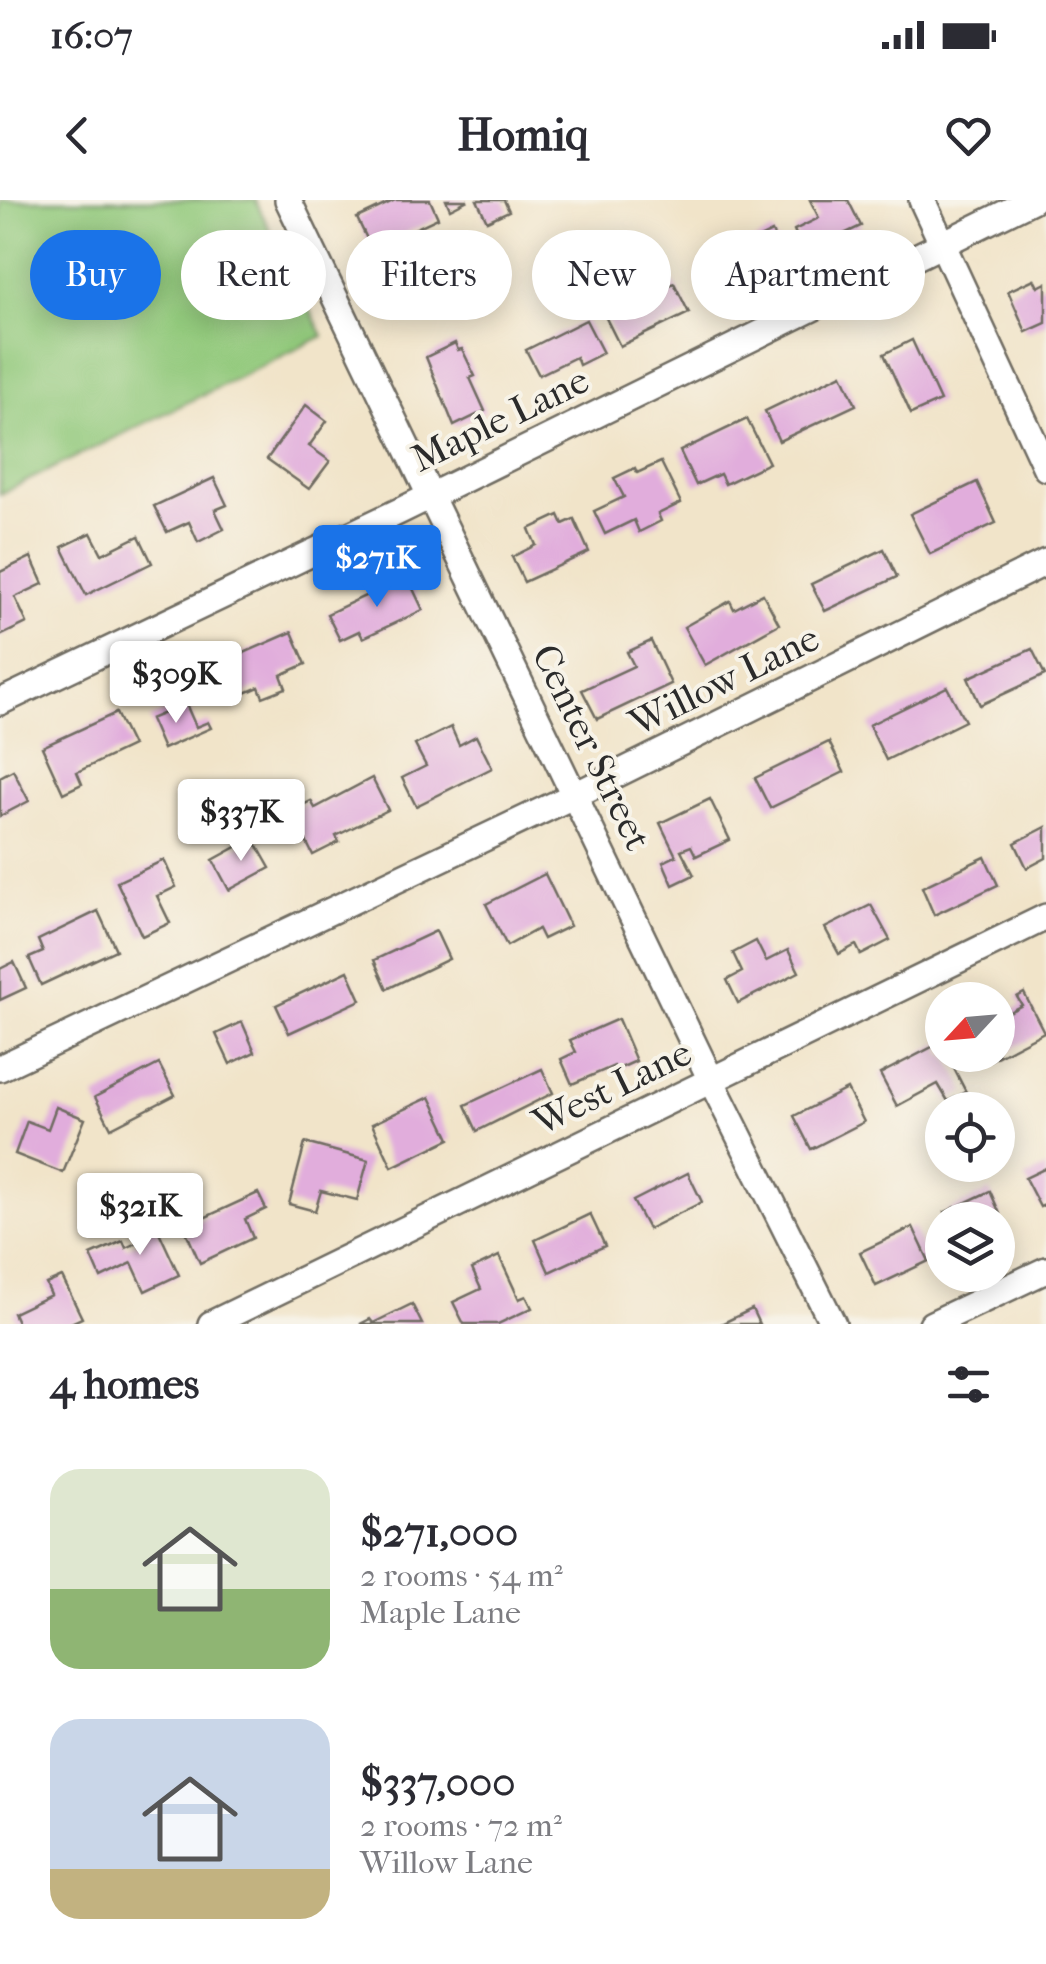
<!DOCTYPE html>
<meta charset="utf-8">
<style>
body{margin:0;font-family:"IM FELL French Canon",serif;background:#f7f7f7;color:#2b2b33;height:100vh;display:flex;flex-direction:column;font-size:38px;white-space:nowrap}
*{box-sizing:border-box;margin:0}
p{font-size:32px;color:#7c7c81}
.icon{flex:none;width:55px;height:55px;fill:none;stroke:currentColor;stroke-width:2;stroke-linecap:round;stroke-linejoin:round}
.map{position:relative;height:1124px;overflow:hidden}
.panel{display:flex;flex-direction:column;background:#fff;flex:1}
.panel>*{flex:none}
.top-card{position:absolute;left:30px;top:30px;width:988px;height:90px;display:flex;gap:20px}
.needle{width:65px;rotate:244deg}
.tools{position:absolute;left:925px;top:782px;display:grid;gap:20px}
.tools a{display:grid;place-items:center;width:90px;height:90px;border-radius:50%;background:#fff;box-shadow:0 5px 25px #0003;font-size:50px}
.price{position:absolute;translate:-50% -85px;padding:0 22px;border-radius:10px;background:#fff;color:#222;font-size:32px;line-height:65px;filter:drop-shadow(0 2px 5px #0008)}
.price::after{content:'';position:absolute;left:50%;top:60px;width:30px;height:22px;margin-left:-15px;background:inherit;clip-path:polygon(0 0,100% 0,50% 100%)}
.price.on{background:#1a73e8;color:#fff}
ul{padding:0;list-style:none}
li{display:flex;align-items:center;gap:30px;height:250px;padding:0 50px}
li span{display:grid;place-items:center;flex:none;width:280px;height:200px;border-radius:30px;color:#555}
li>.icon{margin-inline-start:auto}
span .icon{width:120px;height:120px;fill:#fffc;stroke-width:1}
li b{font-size:42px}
h2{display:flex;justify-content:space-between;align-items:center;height:120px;padding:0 50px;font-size:42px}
.chip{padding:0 35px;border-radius:45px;background:#fff;box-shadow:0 5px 25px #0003;font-size:35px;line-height:90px}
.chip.on{background:#1a73e8;color:#fff}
.status{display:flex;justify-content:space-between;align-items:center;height:70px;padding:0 50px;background:#fff;direction:ltr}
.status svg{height:28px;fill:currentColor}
header{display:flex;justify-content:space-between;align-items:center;height:130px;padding:0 50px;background:#fff;font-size:45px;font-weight:800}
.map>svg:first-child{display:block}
</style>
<div class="status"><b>16:07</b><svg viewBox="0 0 49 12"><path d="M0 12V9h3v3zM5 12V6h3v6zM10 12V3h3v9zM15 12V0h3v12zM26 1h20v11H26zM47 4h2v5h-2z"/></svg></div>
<header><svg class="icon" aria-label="back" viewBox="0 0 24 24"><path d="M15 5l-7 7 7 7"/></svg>Homiq<svg class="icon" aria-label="heart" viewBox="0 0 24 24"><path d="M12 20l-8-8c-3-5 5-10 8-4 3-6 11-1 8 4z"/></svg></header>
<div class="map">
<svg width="1046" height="1124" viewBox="0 0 1046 1124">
<rect width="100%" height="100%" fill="#f7f3e8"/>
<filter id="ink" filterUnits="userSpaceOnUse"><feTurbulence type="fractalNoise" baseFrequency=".01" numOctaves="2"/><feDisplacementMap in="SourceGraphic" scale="20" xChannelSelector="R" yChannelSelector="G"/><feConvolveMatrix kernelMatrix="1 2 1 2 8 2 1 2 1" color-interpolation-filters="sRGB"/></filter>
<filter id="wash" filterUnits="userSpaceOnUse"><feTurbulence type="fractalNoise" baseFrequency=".0048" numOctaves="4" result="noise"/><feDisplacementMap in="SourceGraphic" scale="40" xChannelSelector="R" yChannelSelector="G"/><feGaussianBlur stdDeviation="2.25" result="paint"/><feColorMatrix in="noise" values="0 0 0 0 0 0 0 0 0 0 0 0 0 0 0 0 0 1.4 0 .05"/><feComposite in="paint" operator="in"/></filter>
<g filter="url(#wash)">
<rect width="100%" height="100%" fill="#f1e4c9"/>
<!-- green -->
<polygon fill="#92c97c" stroke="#5e7a54" stroke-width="2.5" points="0,0 255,0 323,136 0,294"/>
<g id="blocks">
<!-- building -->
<g fill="#e1addc">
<polygon points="395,0 430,0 438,18 372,49 357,18"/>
<polygon points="446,0 468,0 450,9"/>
<polygon points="477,0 504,0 509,11 487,21"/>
<polygon points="810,0 848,0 861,26 829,41 826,35 801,46 794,30 819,18"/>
<polygon points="772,32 787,64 713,99 698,68"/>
<polygon points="1034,79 1038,87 1046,83 1046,123 1026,132 1008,91"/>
<polygon points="674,83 689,113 620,146 605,116"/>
<polygon points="586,120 603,153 579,165 576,157 539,175 526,150"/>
<polygon points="912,140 940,201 911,214 884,154"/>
<polygon points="455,143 458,150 462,149 475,176 470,178 485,211 454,226 426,157"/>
<polygon points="842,174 856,205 779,241 765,211"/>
<polygon points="306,205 327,221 309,246 330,261 309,289 267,259"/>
<polygon points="747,219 769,263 725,284 720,274 696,285 680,251"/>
<polygon points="661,262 681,303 658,314 661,321 639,332 634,320 605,334 594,311 624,297 614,278 635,268 637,273"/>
<polygon points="214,278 227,305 215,310 224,329 198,342 189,322 167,332 154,306"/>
<polygon points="977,282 996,323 930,354 910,314"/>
<polygon points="559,315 563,324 574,319 589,352 524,382 512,357 536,345 529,329"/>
<polygon points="91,333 102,354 139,336 152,363 86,395 62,347"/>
<polygon points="884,349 897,377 825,411 811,384"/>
<polygon points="31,357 43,384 15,397 27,423 0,436 0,372"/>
<polygon points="407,376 423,410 363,438 359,431 340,440 327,414"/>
<polygon points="763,394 779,424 705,465 684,427 730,401 734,409"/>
<polygon points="292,432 306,464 281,475 286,488 263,497 259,487 236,497 221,463"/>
<polygon points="651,441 671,484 597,519 582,490 634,466 627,452"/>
<polygon points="1032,449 1045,475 980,505 968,478"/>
<polygon points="947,487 965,521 886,560 869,525"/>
<polygon points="186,504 196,527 208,522 211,528 163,549 150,519"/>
<polygon points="116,513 132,546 77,572 82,584 63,593 42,547"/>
<polygon points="451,527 459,545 476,536 492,568 416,606 402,578 426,566 415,545"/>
<polygon points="829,542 844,572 770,608 755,578"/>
<polygon points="13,570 29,601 0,616 0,577"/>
<polygon points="372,578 388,610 336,636 339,642 313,655 291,611 311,601 315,608"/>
<polygon points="710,599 730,640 696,656 691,646 681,650 694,675 673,685 663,662 676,656 660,623"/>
<polygon points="1046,627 1046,658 1027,668 1015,643"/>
<polygon points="253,638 270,668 229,690 213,660"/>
<polygon points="985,657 998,685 934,715 922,687"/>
<polygon points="164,660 176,687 157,696 170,723 142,736 117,682"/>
<polygon points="545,674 570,726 543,739 538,729 507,746 486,704"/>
<polygon points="871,705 890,740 861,755 856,745 839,754 825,728"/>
<polygon points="98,711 116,750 41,785 29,758 43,752 38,740"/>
<polygon points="436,731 449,759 387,789 374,760"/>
<polygon points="756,741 766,761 788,750 799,772 738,803 727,780 742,772 733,753"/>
<polygon points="14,762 26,788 0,800 0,769"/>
<polygon points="348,771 361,800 289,833 276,805"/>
<polygon points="1024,793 1044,832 983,864 979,855 998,855 998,818 1022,805 1017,797"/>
<polygon points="618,819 636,861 616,870 614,866 572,884 561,859 576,852 570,840"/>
<polygon points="242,822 255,852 230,864 216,834"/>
<polygon points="940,843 942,855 947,855 966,892 948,901 938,884 897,906 880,874"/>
<polygon points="159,864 175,895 111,928 95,897"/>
<polygon points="542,869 553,893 477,931 465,905"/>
<polygon points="847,889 864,922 811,949 794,916"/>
<polygon points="430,897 450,939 392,967 372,924"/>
<polygon points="56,907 85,919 63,973 15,954 27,921 48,929"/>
<polygon points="305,943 368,960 357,1000 321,991 315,1011 289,1004"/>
<polygon points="1046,968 1046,1004 1040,1007 1025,978"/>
<polygon points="688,973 702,1002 648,1029 633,1001"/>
<polygon points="990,991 1001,1016 992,1020 949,1020 945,1012"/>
<polygon points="258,993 266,1009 245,1019 253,1038 200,1063 184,1027"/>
<polygon points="590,1014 605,1046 549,1072 535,1040"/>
<polygon points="154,1021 179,1075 145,1091 132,1063 101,1078 91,1055 123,1041 126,1048 143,1040 138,1028"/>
<polygon points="913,1027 929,1061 876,1086 860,1052"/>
<polygon points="499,1056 519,1099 526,1096 532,1108 498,1124 464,1124 453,1102 481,1089 472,1069"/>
<polygon points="62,1077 82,1118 69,1124 18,1124 13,1113 51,1095 46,1084"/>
<polygon points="412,1104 422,1124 360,1124 370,1119 373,1123"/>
<polygon points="752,1109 759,1124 721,1124"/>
</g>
</g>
</g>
<g filter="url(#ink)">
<use href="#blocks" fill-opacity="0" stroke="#706c62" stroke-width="2.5"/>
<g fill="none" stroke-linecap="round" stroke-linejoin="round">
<defs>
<g id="minor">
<polyline points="288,0 711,880 833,1124"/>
<polyline points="922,0 1046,268"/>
<polyline points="0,502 402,310 1032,0"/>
<polyline points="0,868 575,595 1046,362"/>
<polyline points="211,1124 1046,717"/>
<polyline points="932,1124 1046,1070"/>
</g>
</defs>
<!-- minor casing -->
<use href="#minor" stroke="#706c62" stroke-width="30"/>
<!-- minor -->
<use href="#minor" stroke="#fff" stroke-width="25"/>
</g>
</g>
<g text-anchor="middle" stroke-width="8" stroke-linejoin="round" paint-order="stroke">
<!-- street labels -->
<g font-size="38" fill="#2b2b2b" stroke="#f7f3e8">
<text transform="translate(500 219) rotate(-26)" y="13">Maple Lane</text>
<text transform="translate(724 480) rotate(-26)" y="13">Willow Lane</text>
<text transform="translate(592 547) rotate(64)" y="13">Center Street</text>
<text transform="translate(612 887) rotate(-26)" y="13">West Lane</text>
</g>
</g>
</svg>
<div class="tools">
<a><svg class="needle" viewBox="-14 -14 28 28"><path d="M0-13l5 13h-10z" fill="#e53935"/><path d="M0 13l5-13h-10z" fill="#7c7c81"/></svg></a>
<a><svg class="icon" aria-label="locate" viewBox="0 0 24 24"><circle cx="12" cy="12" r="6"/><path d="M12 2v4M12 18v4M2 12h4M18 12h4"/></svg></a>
<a><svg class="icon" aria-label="layers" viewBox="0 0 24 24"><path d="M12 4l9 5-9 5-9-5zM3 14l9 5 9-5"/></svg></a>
</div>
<b class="price on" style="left:377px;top:410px">$271K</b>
<b class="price" style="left:176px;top:526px">$309K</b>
<b class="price" style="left:241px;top:664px">$337K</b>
<b class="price" style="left:140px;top:1058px">$321K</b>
<div class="top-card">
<a class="chip on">Buy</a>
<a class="chip">Rent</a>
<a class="chip">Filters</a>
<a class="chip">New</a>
<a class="chip">Apartment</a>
</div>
</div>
<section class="panel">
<h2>4 homes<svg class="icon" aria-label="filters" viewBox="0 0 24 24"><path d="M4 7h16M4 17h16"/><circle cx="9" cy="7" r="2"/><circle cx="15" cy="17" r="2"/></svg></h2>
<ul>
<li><span style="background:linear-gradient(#dfe7d0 60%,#8fb573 0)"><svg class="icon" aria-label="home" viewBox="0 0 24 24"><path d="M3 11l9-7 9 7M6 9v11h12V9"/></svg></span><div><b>$271,000</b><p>2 rooms · 54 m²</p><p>Maple Lane</p></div></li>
<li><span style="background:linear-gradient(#c9d6e8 75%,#c2b280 0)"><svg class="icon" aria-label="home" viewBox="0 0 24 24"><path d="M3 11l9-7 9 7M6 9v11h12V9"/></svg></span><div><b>$337,000</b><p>2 rooms · 72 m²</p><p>Willow Lane</p></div></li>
</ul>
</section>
